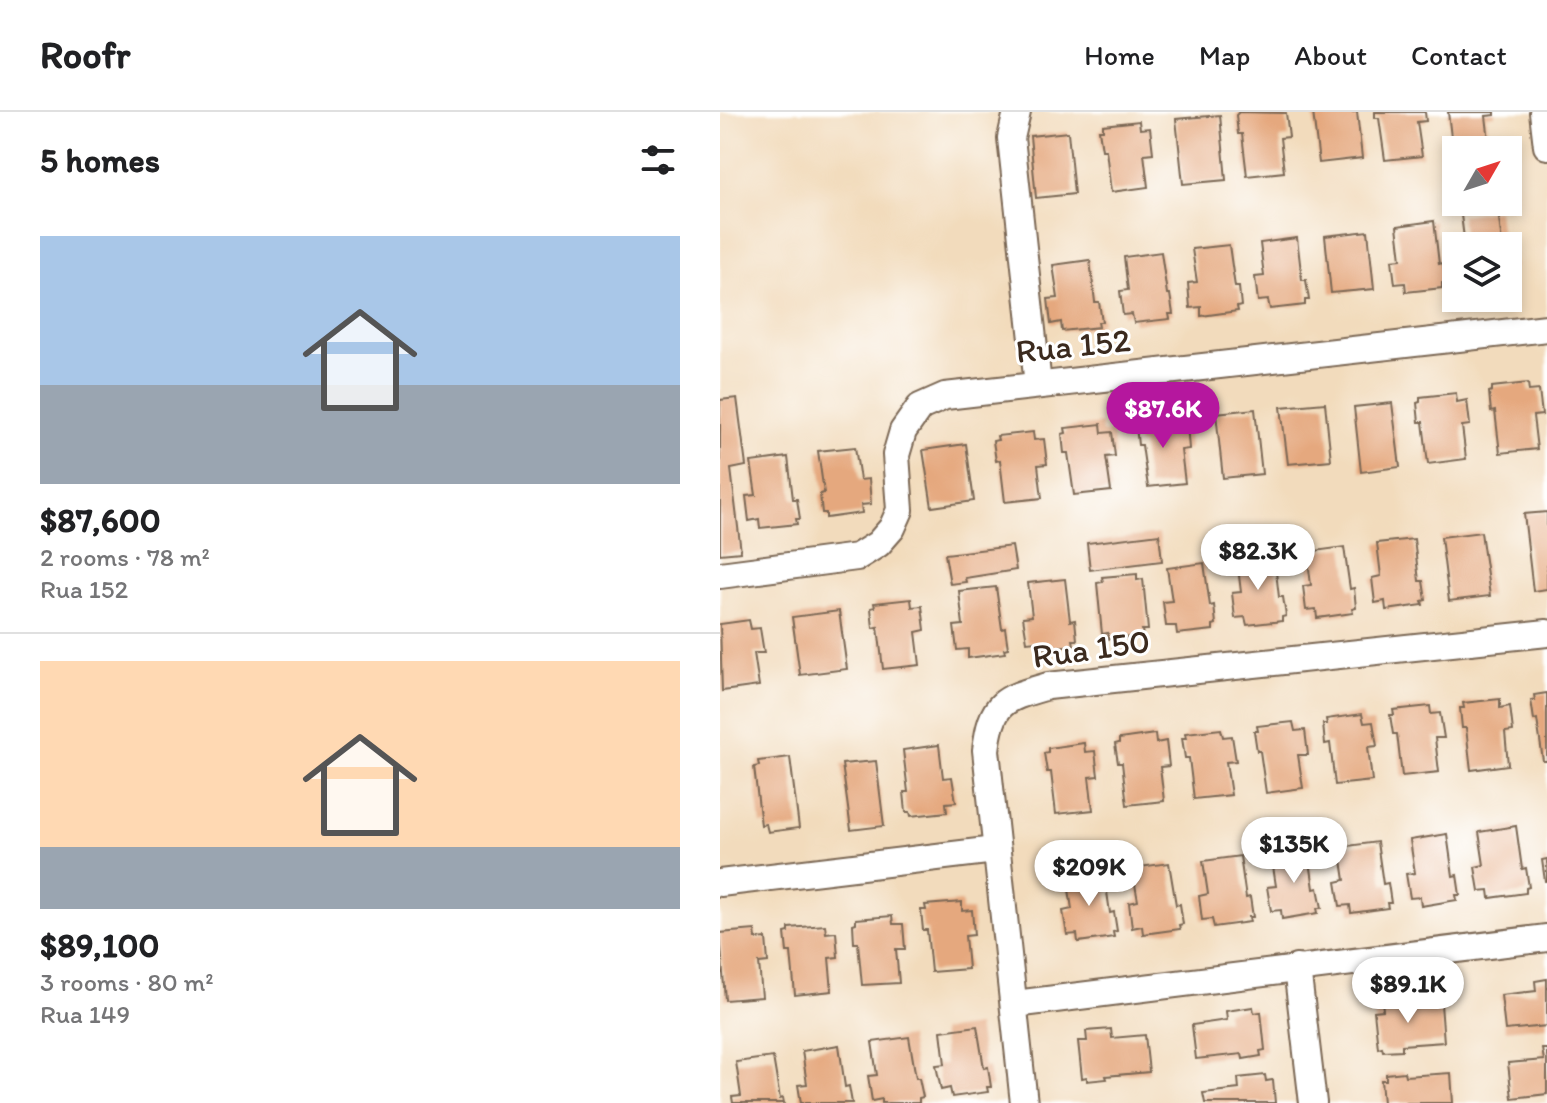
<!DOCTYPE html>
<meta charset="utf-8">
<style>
body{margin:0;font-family:Itim,sans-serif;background:#f2f2f2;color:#202124;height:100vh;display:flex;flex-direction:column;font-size:30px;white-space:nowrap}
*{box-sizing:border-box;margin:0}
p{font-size:26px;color:#757577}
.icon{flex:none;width:44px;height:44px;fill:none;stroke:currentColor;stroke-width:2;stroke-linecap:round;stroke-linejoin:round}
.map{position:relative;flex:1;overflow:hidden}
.panel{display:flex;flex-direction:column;background:#fff;width:720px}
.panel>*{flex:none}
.needle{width:52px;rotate:51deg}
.buttons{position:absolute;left:722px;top:24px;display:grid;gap:16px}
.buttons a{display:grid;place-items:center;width:80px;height:80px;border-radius:0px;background:#fff;box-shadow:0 4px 12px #0003;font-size:40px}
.price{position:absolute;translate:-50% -68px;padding:0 18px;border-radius:28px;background:#fff;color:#222;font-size:26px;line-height:52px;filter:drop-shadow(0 2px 4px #0008)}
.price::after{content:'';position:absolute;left:50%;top:48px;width:24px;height:18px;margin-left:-12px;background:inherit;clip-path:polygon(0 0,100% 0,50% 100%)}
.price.on{background:#b5179e;color:#fff}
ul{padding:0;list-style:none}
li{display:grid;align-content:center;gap:16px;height:424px;padding:0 40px}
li+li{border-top:2px solid #e0e0e0}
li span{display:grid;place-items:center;height:248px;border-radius:0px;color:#555}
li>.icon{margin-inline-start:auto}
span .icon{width:144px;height:144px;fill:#fffc;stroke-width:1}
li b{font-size:34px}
h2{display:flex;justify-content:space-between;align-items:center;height:96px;padding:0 40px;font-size:34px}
header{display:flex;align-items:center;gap:48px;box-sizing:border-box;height:112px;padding:0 40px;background:#fff;border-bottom:2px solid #e0e0e0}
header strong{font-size:38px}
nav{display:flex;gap:44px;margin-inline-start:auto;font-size:28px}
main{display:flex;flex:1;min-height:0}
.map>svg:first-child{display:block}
</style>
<header>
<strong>Roofr</strong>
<nav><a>Home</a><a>Map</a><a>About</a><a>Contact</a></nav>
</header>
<main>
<section class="panel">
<h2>5 homes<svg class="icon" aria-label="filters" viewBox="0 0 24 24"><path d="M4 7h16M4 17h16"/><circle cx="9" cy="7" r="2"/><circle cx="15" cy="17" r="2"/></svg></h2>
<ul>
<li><span style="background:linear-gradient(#a9c7e8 60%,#9aa5b1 0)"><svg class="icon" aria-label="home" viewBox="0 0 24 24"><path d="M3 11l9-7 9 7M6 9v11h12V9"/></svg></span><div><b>$87,600</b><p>2 rooms · 78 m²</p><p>Rua 152</p></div></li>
<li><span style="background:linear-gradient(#ffd9b3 75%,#9aa5b1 0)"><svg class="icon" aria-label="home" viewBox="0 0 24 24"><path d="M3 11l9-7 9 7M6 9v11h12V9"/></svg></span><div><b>$89,100</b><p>3 rooms · 80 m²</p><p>Rua 149</p></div></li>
</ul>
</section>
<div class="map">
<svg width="827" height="991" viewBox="0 0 827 991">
<rect width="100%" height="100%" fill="#fff"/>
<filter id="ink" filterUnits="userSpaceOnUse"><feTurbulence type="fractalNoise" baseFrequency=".0125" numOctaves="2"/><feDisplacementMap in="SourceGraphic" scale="16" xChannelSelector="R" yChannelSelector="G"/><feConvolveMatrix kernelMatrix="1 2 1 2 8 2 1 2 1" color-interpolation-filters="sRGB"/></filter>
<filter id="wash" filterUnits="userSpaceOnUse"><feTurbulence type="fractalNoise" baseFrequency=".006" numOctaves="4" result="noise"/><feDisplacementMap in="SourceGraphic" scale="32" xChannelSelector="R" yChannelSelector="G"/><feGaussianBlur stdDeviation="1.8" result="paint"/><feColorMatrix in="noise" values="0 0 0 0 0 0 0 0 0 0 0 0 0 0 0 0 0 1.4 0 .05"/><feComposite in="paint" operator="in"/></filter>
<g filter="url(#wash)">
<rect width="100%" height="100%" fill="#f2dbbc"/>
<g id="blocks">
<!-- building -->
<g fill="#e5a87e">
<polygon points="519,0 566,1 569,25 560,26 564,60 527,64 522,22 518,22 516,3"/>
<polygon points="593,0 637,0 642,46 599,51"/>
<polygon points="655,0 705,0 706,9 697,10 702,44 665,48 659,6 655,6"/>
<polygon points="728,0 775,0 775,3 766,4 770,37 736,38 733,42"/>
<polygon points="500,3 506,68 463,72 456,7"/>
<polygon points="419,9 420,17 430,16 433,41 424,42 428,75 391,80 386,38 382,38 379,18 383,18 383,13"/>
<polygon points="348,20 354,82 316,86 310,24"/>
<polygon points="778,98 782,132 791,130 794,155 788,156 788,134 745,134 741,103"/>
<polygon points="714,109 719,152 723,151 726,171 722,171 722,176 686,180 685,171 675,172 672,148 681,147 677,114"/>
<polygon points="648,119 654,177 611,181 605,124"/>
<polygon points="577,126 582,168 586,168 589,188 585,188 585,193 550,197 548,188 538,189 535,165 544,164 540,131"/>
<polygon points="509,133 515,175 519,175 521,194 517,195 518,199 481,204 481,195 470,196 468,171 477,170 472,137"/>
<polygon points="441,140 447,182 450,182 453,202 449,202 450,207 414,211 412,202 403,203 400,179 408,178 404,145"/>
<polygon points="370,148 375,190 379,190 382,210 378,210 379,215 342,219 341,210 331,212 328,187 338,186 333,153"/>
<polygon points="808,271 809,279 819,278 822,303 813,304 817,337 780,341 775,299 771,300 769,280 772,279 772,275"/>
<polygon points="736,281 737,290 747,288 750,313 742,314 746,347 708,352 703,310 699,310 697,291 700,290 700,285"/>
<polygon points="17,286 26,354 11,357 21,440 0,442 0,288"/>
<polygon points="605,291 611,348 568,352 561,295"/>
<polygon points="672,291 680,355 641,360 634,295"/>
<polygon points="535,297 542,362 503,366 496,301"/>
<polygon points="456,304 456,313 467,312 469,337 461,338 465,371 428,375 422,333 418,333 416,314 420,313 419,309"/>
<polygon points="381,312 382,321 392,320 395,344 386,345 391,379 354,383 348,341 344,341 342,322 346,321 345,316"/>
<polygon points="313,320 314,328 324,327 327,352 318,353 322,386 285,390 280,348 276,349 273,329 278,328 277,324"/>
<polygon points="246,332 254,389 212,395 203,338"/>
<polygon points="135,335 140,368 149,367 151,392 141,393 142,401 106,406 106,401 102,401 100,382 104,381 98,339"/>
<polygon points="68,345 73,387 77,387 80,407 76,407 77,412 40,416 39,407 29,409 26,384 36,383 31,350"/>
<polygon points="827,400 827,477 813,479 804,402"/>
<polygon points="761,420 770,484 729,489 721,425"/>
<polygon points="439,422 442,449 370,458 367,431"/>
<polygon points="694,427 699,469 703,469 706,488 702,489 703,493 666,498 665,489 655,491 652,466 661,464 657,431"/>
<polygon points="292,434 296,458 245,466 246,470 230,472 225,442"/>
<polygon points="624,435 630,477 634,476 636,496 632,497 633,501 597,506 596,497 586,498 583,474 591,473 587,440"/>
<polygon points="554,443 559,485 563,485 566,504 562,505 562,509 527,513 525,505 515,506 512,481 521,480 517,447"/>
<polygon points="484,451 490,494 494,493 496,512 493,513 493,518 457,522 456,514 446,514 443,490 452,489 447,456"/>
<polygon points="417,462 417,468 423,467 428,518 422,518 423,524 388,527 388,521 382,522 377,471 383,470 382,465"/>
<polygon points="345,467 350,509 355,508 357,528 353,528 354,533 318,537 316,529 307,530 303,505 312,504 308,471"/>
<polygon points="276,475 282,517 285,516 288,536 284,537 285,541 248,546 248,537 237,538 234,514 243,513 239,479"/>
<polygon points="191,487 192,495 202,494 205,518 196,520 200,553 163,557 158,515 153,516 151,496 155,495 154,491"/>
<polygon points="119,499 127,557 80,563 72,505"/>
<polygon points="29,508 31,517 40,516 44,541 34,541 39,574 2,579 0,512"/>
<polygon points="827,581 827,649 823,649 817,607 814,608 811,588 815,588 814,583"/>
<polygon points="780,587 780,596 790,594 793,619 785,620 788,653 751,658 746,616 742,616 740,596 744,596 743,591"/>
<polygon points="710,594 711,602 720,601 724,626 715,626 719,660 682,664 677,622 673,622 670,603 674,603 673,598"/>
<polygon points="642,602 644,611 653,610 657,634 648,635 652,669 615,673 610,631 605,632 603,612 607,612 606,607"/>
<polygon points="573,610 575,619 585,618 588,643 578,643 583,676 546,681 540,639 537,639 534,619 538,619 537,614"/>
<polygon points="501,617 503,625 512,624 516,649 506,650 511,683 474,687 469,646 465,646 462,626 466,626 465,621"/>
<polygon points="435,622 436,631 446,629 449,654 440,655 444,689 407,693 402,651 398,651 395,632 399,631 399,627"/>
<polygon points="364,631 365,640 375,639 378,664 369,665 373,698 336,702 331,660 327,660 324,641 328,640 328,636"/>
<polygon points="219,633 223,666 232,665 236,690 226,691 227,700 191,704 190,700 186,700 184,680 188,680 183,638"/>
<polygon points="70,645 79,716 48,720 46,712 41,713 34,655 39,654 38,649"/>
<polygon points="156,649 164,714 131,718 122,652"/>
<polygon points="796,714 802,757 806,756 809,775 806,776 806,781 770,786 769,778 759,779 755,755 764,753 759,720"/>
<polygon points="727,722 733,764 737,763 740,783 736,783 737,788 701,794 700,785 690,786 686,762 695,761 690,728"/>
<polygon points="657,730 663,772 668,771 671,791 667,791 668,796 631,801 630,793 620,794 616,770 625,768 620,735"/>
<polygon points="588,735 594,777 598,776 602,796 597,796 598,801 562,807 561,798 551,799 547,775 556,774 551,741"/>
<polygon points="520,744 526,786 530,785 533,805 529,805 530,810 494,815 492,807 482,808 479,784 488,782 483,749"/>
<polygon points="827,747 827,769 825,769 822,748"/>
<polygon points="449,751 456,793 460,792 463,812 459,813 460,817 423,822 422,814 412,816 409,791 418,789 412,756"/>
<polygon points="384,759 390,801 394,800 397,819 393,820 394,825 358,830 357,822 347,823 343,799 352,797 347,764"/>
<polygon points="242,790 242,799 252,798 254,823 245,824 248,857 211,860 207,818 203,818 201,798 206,798 205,793"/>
<polygon points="172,804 173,812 183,812 185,837 176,837 179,871 142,873 138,831 134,831 133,812 136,811 136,807"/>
<polygon points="105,813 106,821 116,820 118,845 109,846 112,879 75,883 71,840 67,840 65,821 69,820 69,816"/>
<polygon points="35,818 36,827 46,826 48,850 39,851 42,885 5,888 0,821"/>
<polygon points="827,867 827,914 785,918 781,883 816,879 815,869"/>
<polygon points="686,887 688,895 721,892 724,930 682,933 682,938 663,939 662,935 658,936 654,899 663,898 662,889"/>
<polygon points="533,895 534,901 541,900 545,938 540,939 541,944 523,947 522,942 476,947 472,913 507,908 506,899"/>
<polygon points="257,914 264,956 268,955 271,975 267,975 268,980 232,985 230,976 221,978 216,953 225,952 221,919"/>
<polygon points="391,917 392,926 425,923 429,960 386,964 387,967 367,969 367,965 362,966 358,929 367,929 366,919"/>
<polygon points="189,925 196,966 199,966 203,985 199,986 199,991 162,991 162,987 152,989 148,964 157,963 152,930"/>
<polygon points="119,933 125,975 129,974 132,991 81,991 78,973 87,972 82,939"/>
<polygon points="822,937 827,937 827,982 792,986 788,951 824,948"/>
<polygon points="53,945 60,987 63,986 64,991 13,991 12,985 21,984 16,950"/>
<polygon points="684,960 685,964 731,961 733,991 663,991 661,968 666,968 666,962"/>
<polygon points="545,963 546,969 553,968 555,991 485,991 483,981 519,977 518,966"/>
</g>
</g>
</g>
<g filter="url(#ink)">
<use href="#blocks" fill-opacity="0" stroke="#7b6855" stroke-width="2"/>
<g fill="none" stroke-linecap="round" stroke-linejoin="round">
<defs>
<g id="street">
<polyline points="297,0 291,26 318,273"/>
<polyline points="823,0 827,34"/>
<polyline points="0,463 137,445 158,432 172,416 180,398 176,343 183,319 200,295 225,284 827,216"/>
<polyline points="0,771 275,738"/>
<polyline points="577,856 593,991"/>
<polyline points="295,892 827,826"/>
<path d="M304,991l-38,-353c6,-49 17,-51 62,-64l499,-53"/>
</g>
</defs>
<!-- street casing -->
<use href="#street" stroke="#7b6855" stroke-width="30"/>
<!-- street -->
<use href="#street" stroke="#fff" stroke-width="26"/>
</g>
</g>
<g text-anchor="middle" stroke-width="6" stroke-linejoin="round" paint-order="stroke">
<!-- street labels -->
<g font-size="34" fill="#3b2a1e" stroke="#fff">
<text transform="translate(353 233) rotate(-6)" y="12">Rua 152</text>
<text transform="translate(371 536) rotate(-8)" y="12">Rua 150</text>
</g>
</g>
</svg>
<div class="buttons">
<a><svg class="needle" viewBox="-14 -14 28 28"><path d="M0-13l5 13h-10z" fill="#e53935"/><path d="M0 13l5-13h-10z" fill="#757577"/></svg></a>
<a><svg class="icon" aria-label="layers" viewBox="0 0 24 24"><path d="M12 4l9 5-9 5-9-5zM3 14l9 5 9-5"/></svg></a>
</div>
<b class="price on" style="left:443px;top:338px">$87.6K</b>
<b class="price" style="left:538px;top:480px">$82.3K</b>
<b class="price" style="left:574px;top:773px">$135K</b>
<b class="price" style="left:369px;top:796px">$209K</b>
<b class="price" style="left:688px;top:913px">$89.1K</b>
</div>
</main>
